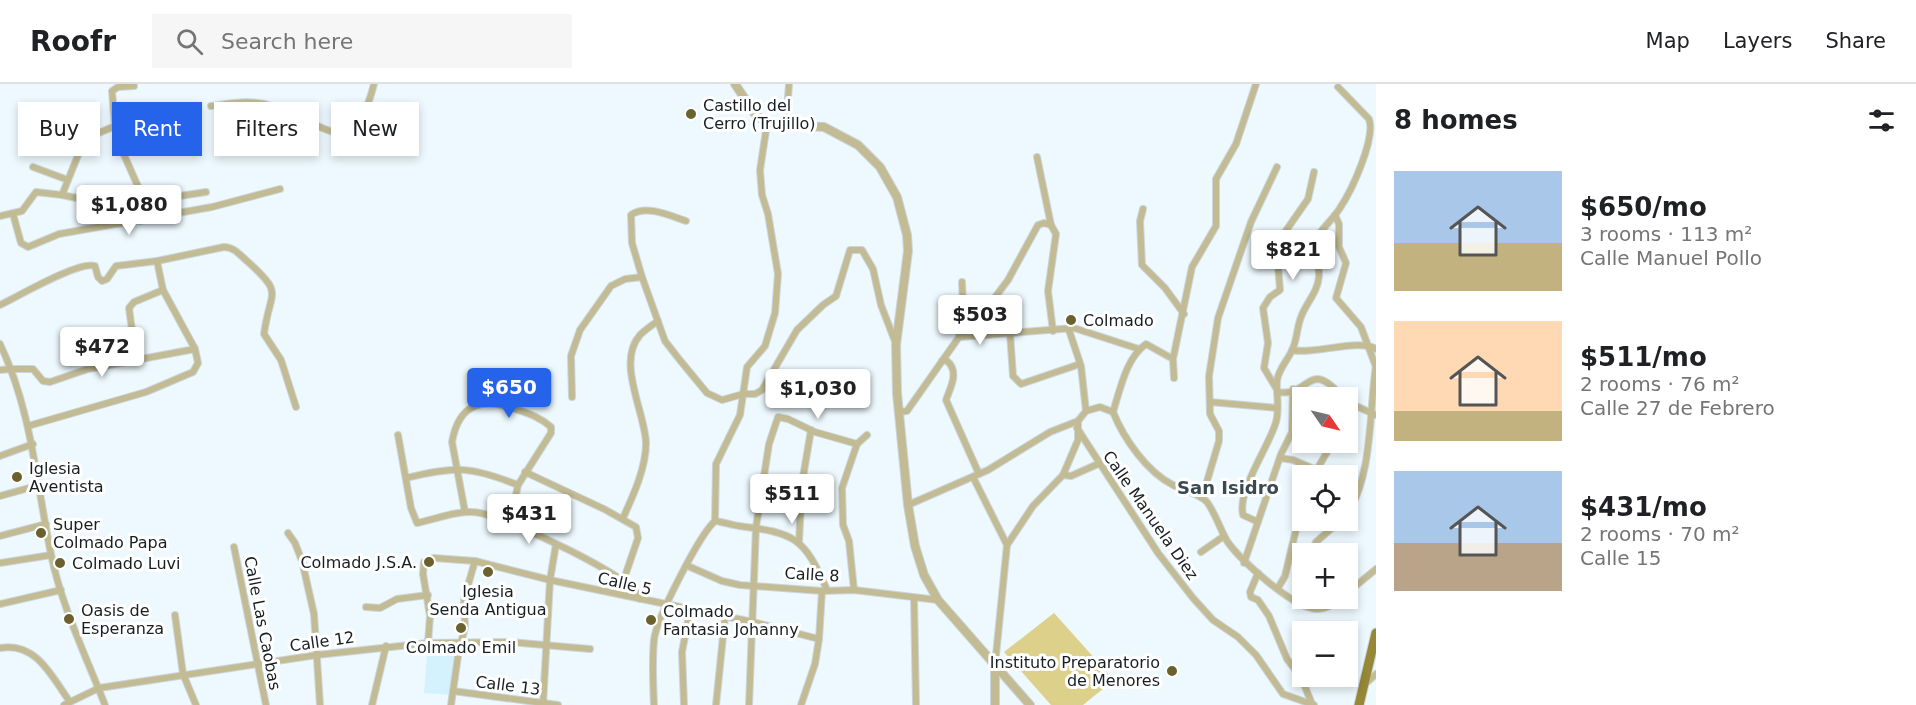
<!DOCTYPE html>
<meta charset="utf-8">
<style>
body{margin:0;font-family:"DejaVu Sans",sans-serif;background:#f6f6f6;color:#202124;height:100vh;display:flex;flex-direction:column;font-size:22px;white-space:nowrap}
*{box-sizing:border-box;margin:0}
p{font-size:20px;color:#757577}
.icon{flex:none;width:33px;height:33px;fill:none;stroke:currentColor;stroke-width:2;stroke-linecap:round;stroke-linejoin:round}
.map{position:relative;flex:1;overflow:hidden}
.drawer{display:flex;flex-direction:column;background:#fff;width:540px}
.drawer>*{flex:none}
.guide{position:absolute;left:18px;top:18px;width:570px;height:54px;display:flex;gap:12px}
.needle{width:39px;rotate:124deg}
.tools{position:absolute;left:1292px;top:303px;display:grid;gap:12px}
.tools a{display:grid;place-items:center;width:66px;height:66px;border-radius:0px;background:#fff;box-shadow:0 3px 9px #0003;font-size:30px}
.price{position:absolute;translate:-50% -51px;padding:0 14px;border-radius:6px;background:#fff;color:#222;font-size:20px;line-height:39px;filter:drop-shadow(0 2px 3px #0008)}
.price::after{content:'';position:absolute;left:50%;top:36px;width:18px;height:14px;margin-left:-9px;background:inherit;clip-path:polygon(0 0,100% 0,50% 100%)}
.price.selected{background:#2563eb;color:#fff}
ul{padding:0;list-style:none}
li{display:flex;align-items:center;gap:18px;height:150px;padding:0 18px}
li span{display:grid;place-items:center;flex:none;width:168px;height:120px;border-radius:0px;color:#555}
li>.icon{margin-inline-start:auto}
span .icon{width:72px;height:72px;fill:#fffc;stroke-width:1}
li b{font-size:26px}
h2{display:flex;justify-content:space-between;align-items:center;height:72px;padding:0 18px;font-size:26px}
.tag{padding:0 21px;border-radius:0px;background:#fff;box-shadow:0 3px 9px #0003;font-size:21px;line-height:54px}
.tag.selected{background:#2563eb;color:#fff}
header{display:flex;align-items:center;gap:36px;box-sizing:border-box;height:84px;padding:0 30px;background:#fff;border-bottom:2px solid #e0e0e0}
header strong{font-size:28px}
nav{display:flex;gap:33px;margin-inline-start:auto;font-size:21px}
.search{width:420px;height:54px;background:#f6f6f6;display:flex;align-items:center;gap:15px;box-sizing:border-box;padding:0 21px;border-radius:0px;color:#757577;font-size:22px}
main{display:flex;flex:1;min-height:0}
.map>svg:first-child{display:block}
</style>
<header>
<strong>Roofr</strong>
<div class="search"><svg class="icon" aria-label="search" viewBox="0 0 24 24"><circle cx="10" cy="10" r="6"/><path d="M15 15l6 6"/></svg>Search here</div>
<nav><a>Map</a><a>Layers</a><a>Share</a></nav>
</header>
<main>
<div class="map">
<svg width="1376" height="621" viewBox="0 0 1376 621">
<rect width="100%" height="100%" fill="#edf9fe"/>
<!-- built -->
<polygon fill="#d4f1fe" points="428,559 455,561 451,611 424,609"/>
<!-- green -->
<polygon fill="#dcd08b" points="1054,529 1114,596 1083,621 1051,621 1004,568"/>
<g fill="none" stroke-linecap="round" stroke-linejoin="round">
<defs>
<g id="minor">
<path d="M211,22c23,-3 41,-7 64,1 51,16 78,59 99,-23"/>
<polyline points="115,34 144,33"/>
<polyline points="786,41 789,0"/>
<polyline points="115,42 117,55 140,107 141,137"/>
<polyline points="1037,73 1051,141 1056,150 1048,207 1053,247"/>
<polyline points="33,83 68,96"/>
<polyline points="62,111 86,116"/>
<polyline points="141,118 206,108"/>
<polyline points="1143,125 1140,137 1142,181 1165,204 1184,230"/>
<polyline points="13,130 21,159 28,163 59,150 212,123 280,105"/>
<polyline points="1335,131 1339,140 1339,163 1346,179 1336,214 1361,243 1376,283"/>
<polyline points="0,132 22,127 36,108 62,111 83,59 87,54 115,42 112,7 118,3 134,2"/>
<path d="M686,137c-15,-5 -40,-17 -55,-6l1,28 10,34 23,64 14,18 28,34 15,7 21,-6h12l7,-4 35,-60 26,-25 13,-9 14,-46h12l11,19 8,36 15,39"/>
<path d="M0,221c17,-8 80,-45 95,-39l3,11 4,4 5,-2 9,-13 41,-5"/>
<polyline points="1010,249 1074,244 1139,265"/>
<polyline points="989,251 990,220 1008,196 1038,141 1044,139 1051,141"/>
<polyline points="959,253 1010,249 1013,292 1021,300 1080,280"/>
<path d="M0,260c32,67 36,138 51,210 10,51 35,102 54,151"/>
<path d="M1292,266c20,5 69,-12 84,-1"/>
<polyline points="1173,275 1192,183 1216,142 1216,95 1236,60 1256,0"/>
<polyline points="136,276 129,224 134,218 163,206"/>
<path d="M942,277l4,-1c14,11 5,26 0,40l33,74"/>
<polyline points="12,285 33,285 43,297 50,298 88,285 195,265"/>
<polyline points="0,286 11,285"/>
<path d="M1174,294l-1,-19 -27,-15c-20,14 -26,46 -33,68 11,27 34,60 60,73 11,6 23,7 33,16 7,7 15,30 21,40 13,19 67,68 90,68 10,0 17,-5 24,-11"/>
<polyline points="1276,304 1264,284 1268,259 1263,224 1270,213 1280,206 1277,168 1285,148 1308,115 1314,88"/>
<path d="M1278,308c32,6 30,-36 65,6"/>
<polyline points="572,313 571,272 580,246 611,202 625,195 642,193"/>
<polyline points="1325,314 1337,307"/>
<polyline points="1210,318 1277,324"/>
<polyline points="1347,318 1376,331"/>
<polyline points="1086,327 1100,323 1113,328"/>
<polyline points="899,328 907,327 959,253 963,221 962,198"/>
<path d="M28,342l118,-34 47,-20 5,-9 -3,-14 -32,-59 -6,-29 67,-14c10,0 16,8 23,14 38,34 23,28 17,73l17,26 15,47"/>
<polyline points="1077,344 1158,469 1193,514 1213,536 1238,553 1256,571 1283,610 1314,621"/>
<polyline points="1292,348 1293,305"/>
<path d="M398,351l13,73 6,15c19,-4 44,-14 63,-10 26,5 156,64 160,86"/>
<polyline points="0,372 33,360"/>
<polyline points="1280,374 1293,376 1331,392"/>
<polyline points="525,388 604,425 636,443 638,454 624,495"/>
<polyline points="1063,391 1071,392 1098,380"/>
<polyline points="1313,392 1333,358"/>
<polyline points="973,393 1007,461"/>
<path d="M406,394c50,-12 64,-12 112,7"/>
<polyline points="1347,398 1359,403"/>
<polyline points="0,412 40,401"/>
<polyline points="1202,414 1219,357 1219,347 1210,330 1209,292 1218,234 1251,138 1277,83"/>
<polyline points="908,421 988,386 1050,348 1078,337"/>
<path d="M465,428l-13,-70c7,-40 32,-45 66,-32 12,4 23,8 33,17v6l-33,52 -8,38"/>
<path d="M1347,430c26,-38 22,-103 29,-149"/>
<path d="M623,434c10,-22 23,-50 23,-75 -1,-31 -30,-81 -6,-108 5,-5 12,-10 18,-14"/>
<polyline points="715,437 716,380 740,331 747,283 765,262 775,229 778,190 768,130 762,111 760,86 767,40"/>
<path d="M715,437c9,1 16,4 24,5 56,7 65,11 88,64"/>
<path d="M1258,438l-15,-7c-6,-25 26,-68 33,-93 4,-14 0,-28 1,-41 1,-12 12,-22 16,-33 4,-9 4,-21 8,-31 5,-14 17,-25 18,-41 1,-16 -11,-24 -1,-40 6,-10 16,-18 22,-28 12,-18 36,-70 29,-89l-31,-32"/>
<polyline points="288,449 295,459 302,477 314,530 320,621"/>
<polyline points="0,452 46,440"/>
<polyline points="799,458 802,399 811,346"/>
<polyline points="234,463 266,621"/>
<polyline points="1201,468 1224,452"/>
<polyline points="1310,470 1316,458 1341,436"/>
<polyline points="0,479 51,471"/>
<polyline points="1244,479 1281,370 1292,348 1302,344"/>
<polyline points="688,482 722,497 740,501 822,507 854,506 938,516"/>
<polyline points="1258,489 1250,508 1251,513 1258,516 1269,532 1287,575 1301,593 1312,620"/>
<polyline points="1278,504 1285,492 1302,420"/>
<polyline points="854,506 849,457 843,441 842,404 857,360 867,351"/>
<polyline points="1347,509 1376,485"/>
<polyline points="914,514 916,621"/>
<polyline points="1298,519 1302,501"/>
<polyline points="0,520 61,506"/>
<polyline points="366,523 380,524 397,515 428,511"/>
<polyline points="175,531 183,590 196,621"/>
<polyline points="428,559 430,532 423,490 424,478 434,474 475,477 550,496 753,538 819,555"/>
<path d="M0,564c36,-7 52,29 70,54"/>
<polyline points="995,581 1007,461 1033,422 1063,391 1078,356 1078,337 1086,327 1081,282 1069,246"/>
<polyline points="1365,600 1376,590"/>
<polyline points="453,607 558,621"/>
<polyline points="64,621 99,604 317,571 428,559 510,558 590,565"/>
<polyline points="372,621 386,562"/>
<polyline points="451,621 458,572 465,543 464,515 475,477"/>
<polyline points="543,621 550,496 556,460"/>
<path d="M654,621c-1,-21 -2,-44 0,-65 2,-21 46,-106 61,-119"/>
<polyline points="684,621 682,568 690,527"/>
<polyline points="716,621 725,533"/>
<polyline points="749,621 756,443 769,360 778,333 788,335 815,348 857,360"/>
<polyline points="801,621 815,580 819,555 822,507"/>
</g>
<g id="tertiary">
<polyline points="735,0 755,30 767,40 824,43 858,61 880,83 897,113 907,151 908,167 896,261 897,309 908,421 915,462 924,491 938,516 1030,621"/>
<polyline points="995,581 995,621"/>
</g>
<polyline id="primary" points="1359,621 1376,549"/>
</defs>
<!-- minor casing -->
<use href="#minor" stroke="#cbd6db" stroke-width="8"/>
<!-- tertiary casing -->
<use href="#tertiary" stroke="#cbd6db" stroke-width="10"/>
<!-- primary casing -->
<use href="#primary" stroke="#cbd6db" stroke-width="11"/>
<!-- minor -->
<use href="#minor" stroke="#c2bb94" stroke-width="6"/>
<!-- tertiary -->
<use href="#tertiary" stroke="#c2bb94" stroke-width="8"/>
<!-- primary -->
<use href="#primary" stroke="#968837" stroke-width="9"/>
</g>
<!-- markers -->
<g fill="#6a612e" stroke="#fff" stroke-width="2">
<circle cx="691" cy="30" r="6"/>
<circle cx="1071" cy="236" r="6"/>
<circle cx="17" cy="393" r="6"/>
<circle cx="41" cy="449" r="6"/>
<circle cx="429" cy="478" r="6"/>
<circle cx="60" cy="479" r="6"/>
<circle cx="488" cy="488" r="6"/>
<circle cx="69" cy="535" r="6"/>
<circle cx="651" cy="536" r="6"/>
<circle cx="461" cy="544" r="6"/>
<circle cx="1172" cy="587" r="6"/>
</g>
<g text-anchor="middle" stroke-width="6" stroke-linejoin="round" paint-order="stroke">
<!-- poi labels -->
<g font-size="16" fill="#181f22" stroke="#fff" text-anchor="start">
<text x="703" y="27">Castillo del<tspan x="703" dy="18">Cerro (Trujillo)</tspan></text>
<text x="1083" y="242">Colmado</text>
<text x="29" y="390">Iglesia<tspan x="29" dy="18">Aventista</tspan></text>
<text x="53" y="446">Super<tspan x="53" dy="18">Colmado Papa</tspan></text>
<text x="417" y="484" text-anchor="end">Colmado J.S.A.</text>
<text x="72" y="485">Colmado Luvi</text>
<text x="488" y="513" text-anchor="middle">Iglesia<tspan x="488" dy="18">Senda Antigua</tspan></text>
<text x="81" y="532">Oasis de<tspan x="81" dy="18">Esperanza</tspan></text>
<text x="663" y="533">Colmado<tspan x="663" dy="18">Fantasia Johanny</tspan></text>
<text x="461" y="569" text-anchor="middle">Colmado Emil</text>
<text x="1160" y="584" text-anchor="end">Instituto Preparatorio<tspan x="1160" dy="18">de Menores</tspan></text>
</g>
<!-- street labels -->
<g font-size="16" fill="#181f22" stroke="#fff">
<text transform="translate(1151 431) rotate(55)" y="6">Calle Manuela Diez</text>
<text transform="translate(812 490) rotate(3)" y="6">Calle 8</text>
<text transform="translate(625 499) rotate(13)" y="6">Calle 5</text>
<text transform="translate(263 539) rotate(79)" y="6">Calle Las Caobas</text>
<text transform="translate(322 557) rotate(-8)" y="6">Calle 12</text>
<text transform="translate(508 601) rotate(7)" y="6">Calle 13</text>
</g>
<!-- neighbourhood labels -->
<g font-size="18" font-weight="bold" fill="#384951" stroke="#fff">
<text x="1228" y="410">San Isidro</text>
</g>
</g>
</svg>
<div class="tools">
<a><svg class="needle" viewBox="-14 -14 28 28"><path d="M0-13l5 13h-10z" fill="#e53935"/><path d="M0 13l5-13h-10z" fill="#757577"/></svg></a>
<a><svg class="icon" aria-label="locate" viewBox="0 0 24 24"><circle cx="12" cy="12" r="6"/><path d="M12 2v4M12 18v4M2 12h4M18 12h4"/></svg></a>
<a>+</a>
<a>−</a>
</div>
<b class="price" style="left:129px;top:152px">$1,080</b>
<b class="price" style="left:1293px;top:197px">$821</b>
<b class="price" style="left:980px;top:262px">$503</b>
<b class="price" style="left:102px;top:294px">$472</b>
<b class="price selected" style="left:509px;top:335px">$650</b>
<b class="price" style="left:818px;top:336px">$1,030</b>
<b class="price" style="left:792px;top:441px">$511</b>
<b class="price" style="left:529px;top:461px">$431</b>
<div class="guide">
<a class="tag">Buy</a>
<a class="tag selected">Rent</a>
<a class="tag">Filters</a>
<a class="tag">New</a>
</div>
</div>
<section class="drawer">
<h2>8 homes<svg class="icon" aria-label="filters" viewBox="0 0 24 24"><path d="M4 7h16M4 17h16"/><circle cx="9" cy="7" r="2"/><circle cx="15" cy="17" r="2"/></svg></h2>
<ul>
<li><span style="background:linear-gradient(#a9c7e8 60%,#c2b280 0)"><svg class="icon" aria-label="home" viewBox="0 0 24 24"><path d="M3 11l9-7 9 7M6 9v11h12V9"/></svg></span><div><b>$650/mo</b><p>3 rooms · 113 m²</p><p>Calle Manuel Pollo</p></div></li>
<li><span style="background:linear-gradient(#ffd9b3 75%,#c2b280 0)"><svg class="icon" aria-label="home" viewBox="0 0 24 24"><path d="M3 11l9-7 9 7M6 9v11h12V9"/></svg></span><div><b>$511/mo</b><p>2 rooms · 76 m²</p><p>Calle 27 de Febrero</p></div></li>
<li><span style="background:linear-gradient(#a9c7e8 60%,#b9a48a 0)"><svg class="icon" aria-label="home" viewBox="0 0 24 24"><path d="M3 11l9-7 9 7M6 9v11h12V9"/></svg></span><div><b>$431/mo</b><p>2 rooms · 70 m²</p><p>Calle 15</p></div></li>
</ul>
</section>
</main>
